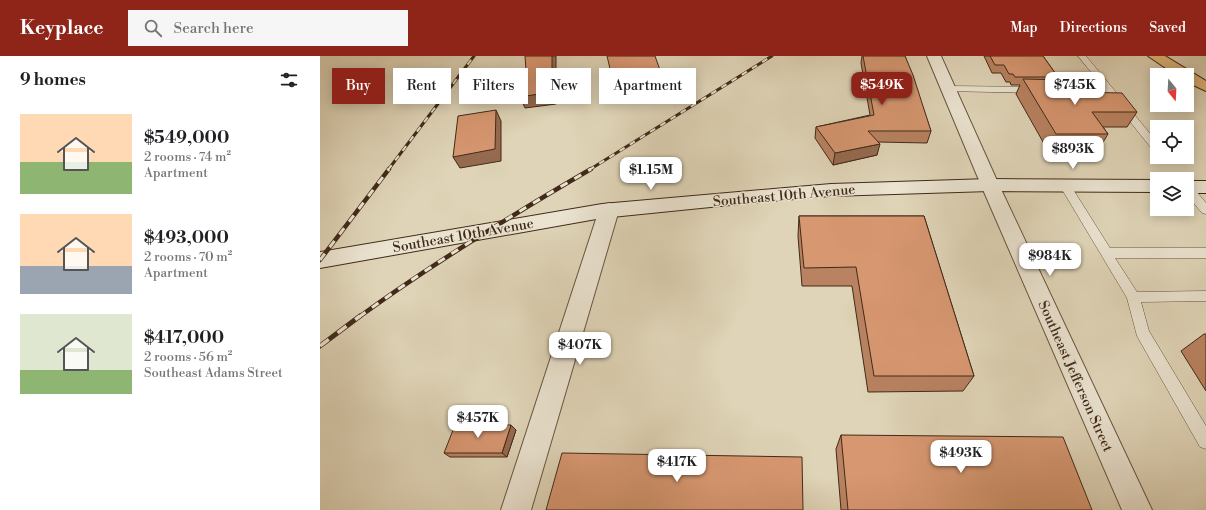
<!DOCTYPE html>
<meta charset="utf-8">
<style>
body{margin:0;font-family:"Libre Bodoni",serif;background:#f6f6f6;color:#202124;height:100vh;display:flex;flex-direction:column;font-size:15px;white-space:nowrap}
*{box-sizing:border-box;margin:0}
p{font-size:13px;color:#757577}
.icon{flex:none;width:22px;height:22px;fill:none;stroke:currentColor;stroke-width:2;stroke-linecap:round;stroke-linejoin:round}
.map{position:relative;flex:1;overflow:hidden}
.details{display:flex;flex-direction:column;background:#fff;width:320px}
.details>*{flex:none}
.banner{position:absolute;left:12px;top:12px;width:380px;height:36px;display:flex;gap:8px}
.needle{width:26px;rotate:162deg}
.fabs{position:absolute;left:830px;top:12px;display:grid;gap:8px}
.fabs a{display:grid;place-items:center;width:44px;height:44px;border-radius:0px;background:#fff;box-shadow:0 2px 10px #0003;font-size:20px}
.price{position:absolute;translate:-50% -34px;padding:0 9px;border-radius:8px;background:#fff;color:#222;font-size:13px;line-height:26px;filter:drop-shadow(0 1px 2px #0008)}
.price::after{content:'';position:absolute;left:50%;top:24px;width:12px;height:9px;margin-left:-6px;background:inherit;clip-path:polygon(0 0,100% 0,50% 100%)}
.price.selected{background:#8f2418;color:#fff}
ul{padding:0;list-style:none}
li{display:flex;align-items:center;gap:12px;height:100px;padding:0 20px}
li span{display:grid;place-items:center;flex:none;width:112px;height:80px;border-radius:0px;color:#555}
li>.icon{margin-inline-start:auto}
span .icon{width:48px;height:48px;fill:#fffc;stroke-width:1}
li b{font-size:17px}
h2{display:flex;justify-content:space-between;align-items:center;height:48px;padding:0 20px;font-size:17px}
.pill{padding:0 14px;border-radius:0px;background:#fff;box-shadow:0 2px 10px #0003;font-size:14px;line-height:36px}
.pill.selected{background:#8f2418;color:#fff}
header{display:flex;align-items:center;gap:24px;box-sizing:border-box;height:56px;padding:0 20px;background:#8f2418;color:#fff}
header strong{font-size:19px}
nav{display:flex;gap:22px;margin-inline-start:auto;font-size:14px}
.search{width:280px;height:36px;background:#f6f6f6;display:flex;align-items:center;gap:10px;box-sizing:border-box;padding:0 14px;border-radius:0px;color:#757577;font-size:15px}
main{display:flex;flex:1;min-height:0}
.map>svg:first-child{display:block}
</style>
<header>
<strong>Keyplace</strong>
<div class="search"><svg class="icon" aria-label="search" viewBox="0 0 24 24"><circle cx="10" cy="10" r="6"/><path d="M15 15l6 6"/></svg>Search here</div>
<nav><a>Map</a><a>Directions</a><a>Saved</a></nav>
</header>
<main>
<section class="details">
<h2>9 homes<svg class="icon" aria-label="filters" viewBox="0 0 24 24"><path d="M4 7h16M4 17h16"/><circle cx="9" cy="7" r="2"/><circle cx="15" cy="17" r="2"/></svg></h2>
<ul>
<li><span style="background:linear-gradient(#ffd9b3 60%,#8fb573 0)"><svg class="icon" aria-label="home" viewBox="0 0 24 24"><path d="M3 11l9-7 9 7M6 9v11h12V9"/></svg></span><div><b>$549,000</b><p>2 rooms · 74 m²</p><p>Apartment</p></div></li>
<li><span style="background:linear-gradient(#ffd9b3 65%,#9aa5b1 0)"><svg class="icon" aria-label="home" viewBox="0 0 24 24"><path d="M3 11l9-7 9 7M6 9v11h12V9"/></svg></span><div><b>$493,000</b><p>2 rooms · 70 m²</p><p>Apartment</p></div></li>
<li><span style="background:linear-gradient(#dfe7d0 70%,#8fb573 0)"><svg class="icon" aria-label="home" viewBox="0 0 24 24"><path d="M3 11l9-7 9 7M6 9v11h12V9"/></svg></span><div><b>$417,000</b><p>2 rooms · 56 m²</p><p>Southeast Adams Street</p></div></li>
</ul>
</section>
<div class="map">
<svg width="886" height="454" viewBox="0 0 886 454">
<rect width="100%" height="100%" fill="#dfd4b7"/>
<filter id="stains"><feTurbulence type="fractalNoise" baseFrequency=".005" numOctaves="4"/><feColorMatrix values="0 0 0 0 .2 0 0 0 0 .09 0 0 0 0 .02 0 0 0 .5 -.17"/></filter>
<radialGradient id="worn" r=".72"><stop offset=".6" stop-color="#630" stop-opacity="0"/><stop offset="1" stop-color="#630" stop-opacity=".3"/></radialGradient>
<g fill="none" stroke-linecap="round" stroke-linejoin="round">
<defs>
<g id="lane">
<polygon points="758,0 766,0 837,86 837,94 832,93 787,37 735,36 734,34 738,31 783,31"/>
<polygon points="628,30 716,31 720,34 716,37 625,35 624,33"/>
<polygon points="745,126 749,127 790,192 886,192 886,202 795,202 817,236 886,235 886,245 821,246 829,275 886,370 886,393 880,391 817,280 807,242 740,130"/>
<polygon points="867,128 871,129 886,147 886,158 882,157 867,139"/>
</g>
<g id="street">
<polygon points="607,0 621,0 679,129 832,454 802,454 661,129"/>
<polygon points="289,147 296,149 299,154 211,454 181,454 279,154 282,149"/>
</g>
<g id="secondary">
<polygon points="670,123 837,124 837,136 670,135 511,140 440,146 282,162 0,212 0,196 282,148 511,128"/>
<rect x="867" y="125" width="19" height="12"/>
</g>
<polygon id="highway" points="828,0 845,0 886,25 886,35 867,26 867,19 856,19"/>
</defs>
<!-- lane casing -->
<use href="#lane" stroke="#685440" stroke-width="1"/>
<!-- street casing -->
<use href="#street" stroke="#685440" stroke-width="2"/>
<!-- secondary casing -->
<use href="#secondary" stroke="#412a19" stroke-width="2"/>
<!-- highway casing -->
<use href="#highway" stroke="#412a19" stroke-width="2"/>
<!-- lane -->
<use href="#lane" fill="#eae3d0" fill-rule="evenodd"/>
<!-- street -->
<use href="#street" fill="#eae3d0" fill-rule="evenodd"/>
<!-- secondary -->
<use href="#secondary" fill="#eae3d0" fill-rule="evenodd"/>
<!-- highway -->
<use href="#highway" fill="#e0ba7c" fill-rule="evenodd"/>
<defs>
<g id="rail-far2">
<polyline points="68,114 154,0"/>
<polyline points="269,114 452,0"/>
</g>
<g id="rail-far1">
<polyline points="0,204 69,113"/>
<path d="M39,261c74,-54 153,-102 232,-148"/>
</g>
<polyline id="rail" points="0,290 40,260"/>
</defs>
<!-- rail-far2 casing -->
<use href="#rail-far2" stroke="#412a19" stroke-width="3"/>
<!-- rail-far1 casing -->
<use href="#rail-far1" stroke="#412a19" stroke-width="4.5"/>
<!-- rail casing -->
<use href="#rail" stroke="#412a19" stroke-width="5"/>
<!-- rail-far2 -->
<use href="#rail-far2" stroke="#eae3d0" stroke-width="2" stroke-dasharray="6" stroke-linecap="butt"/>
<!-- rail-far1 -->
<use href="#rail-far1" stroke="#eae3d0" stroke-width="3" stroke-dasharray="8" stroke-linecap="butt"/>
<!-- rail -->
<use href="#rail" stroke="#eae3d0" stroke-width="3.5" stroke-dasharray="11" stroke-linecap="butt"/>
</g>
<!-- wall -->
<g fill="#b98261" stroke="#412a19">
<polygon points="542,0 585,0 611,75 607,87 558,86 557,99 513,109 495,82 496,71 550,59 541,7"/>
<polygon points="664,0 723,0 738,21 737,24 757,36 817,56 807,71 783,71 788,78 779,93 727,93 696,38 700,29 691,29 690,26 686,26 681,17 672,17"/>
<polygon points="479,160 604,160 654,320 643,335 548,336 532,230 482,230 478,180"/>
<polygon points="884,278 886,278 886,335 861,295"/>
<polygon points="196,374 187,401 130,401 124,397"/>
<polygon points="521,379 772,454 521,454 516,393"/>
</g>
<!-- shaded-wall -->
<g fill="#966a4f" stroke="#412a19">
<polygon points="232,0 236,0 236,48 205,52 200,41"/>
<polygon points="340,14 342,25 295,32 292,21"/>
<polygon points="176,54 181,65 181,105 140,112 133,101"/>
<polygon points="560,88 557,99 513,109 515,97"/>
<polygon points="191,369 196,374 187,401 182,397"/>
</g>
<!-- building -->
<g fill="#d79771" stroke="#412a19">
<polygon points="205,0 232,0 232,36 200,41 202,14 206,14"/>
<polygon points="287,0 335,0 340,14 292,21"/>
<polygon points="543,0 585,0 593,19 611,75 548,75 560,88 515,97 496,71 554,59"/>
<polygon points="670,0 723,0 738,21 695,21 693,18 689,18 684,9 675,9"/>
<polygon points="703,23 748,24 757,36 802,37 817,56 772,56 788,78 736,78"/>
<polygon points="176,54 175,93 133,101 138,60"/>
<polygon points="479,160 604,160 654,320 554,320 536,211 484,212"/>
<polygon points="135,369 191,369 182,397 124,397"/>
<polygon points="521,379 743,381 772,454 528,454"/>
<polygon points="242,397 482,401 483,454 226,454"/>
</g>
<g text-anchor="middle" stroke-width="3" stroke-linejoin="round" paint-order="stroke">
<!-- street labels -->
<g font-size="14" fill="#412a19" stroke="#eae3d0">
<text transform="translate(464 139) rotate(-5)" y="5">Southeast 10th Avenue</text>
<text transform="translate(143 179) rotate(-10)" y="5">Southeast 10th Avenue</text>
<text transform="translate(756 320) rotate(66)" y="5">Southeast Jefferson Street</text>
</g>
</g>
<rect width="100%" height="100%" filter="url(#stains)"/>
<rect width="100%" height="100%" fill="url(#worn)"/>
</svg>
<div class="fabs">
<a><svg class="needle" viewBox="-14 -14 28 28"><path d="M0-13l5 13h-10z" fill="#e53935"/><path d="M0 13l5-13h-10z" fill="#757577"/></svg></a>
<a><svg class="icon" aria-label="locate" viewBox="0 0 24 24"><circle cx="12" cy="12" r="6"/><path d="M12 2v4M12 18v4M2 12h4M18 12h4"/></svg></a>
<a><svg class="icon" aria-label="layers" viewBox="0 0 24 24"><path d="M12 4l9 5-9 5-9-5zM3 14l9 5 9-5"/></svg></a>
</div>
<b class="price selected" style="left:562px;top:50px">$549K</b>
<b class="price" style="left:755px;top:50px">$745K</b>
<b class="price" style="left:753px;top:114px">$893K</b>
<b class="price" style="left:331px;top:135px">$1.15M</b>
<b class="price" style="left:730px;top:221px">$984K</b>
<b class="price" style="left:260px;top:310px">$407K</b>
<b class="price" style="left:158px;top:383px">$457K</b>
<b class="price" style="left:641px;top:418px">$493K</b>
<b class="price" style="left:357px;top:427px">$417K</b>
<div class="banner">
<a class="pill selected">Buy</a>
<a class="pill">Rent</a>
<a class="pill">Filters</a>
<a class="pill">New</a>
<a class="pill">Apartment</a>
</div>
</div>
</main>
